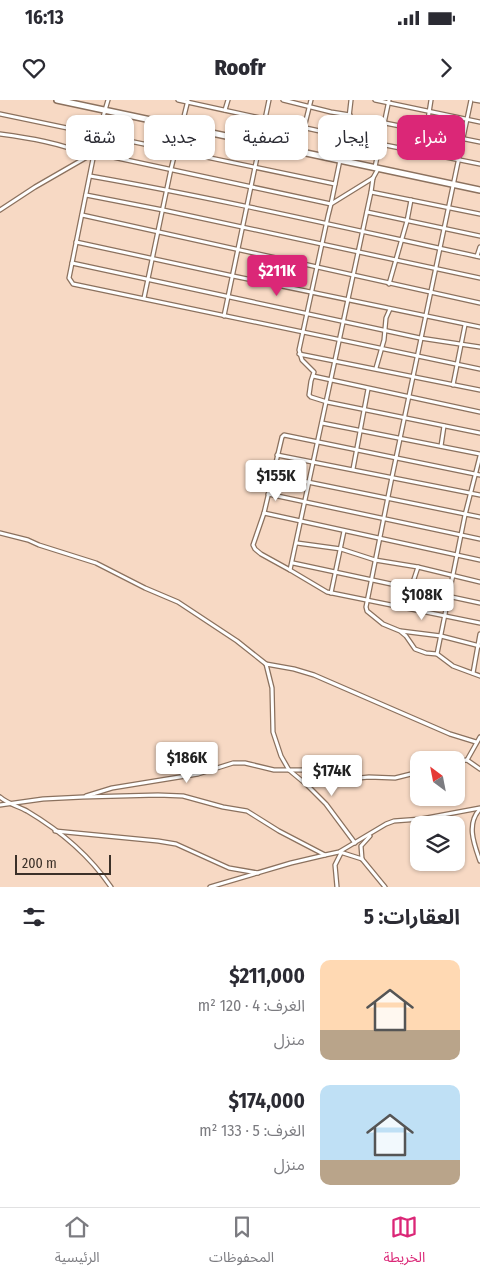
<!DOCTYPE html>
<html lang="ar">
<meta charset="utf-8">
<style>
body{margin:0;font-family:"Fira Sans Condensed","Noto Sans Arabic",sans-serif;background:#f2f2f3;color:#2b2b33;direction:rtl;height:100vh;display:flex;flex-direction:column;font-size:19px;white-space:nowrap}
*{box-sizing:border-box;margin:0}
p{font-size:16px;color:#7c7c81}
.icon{flex:none;width:28px;height:28px;fill:none;stroke:currentColor;stroke-width:2;stroke-linecap:round;stroke-linejoin:round}
.map{position:relative;height:787px;overflow:hidden;direction:ltr}
.drawer{display:flex;flex-direction:column;background:#fff;flex:1}
.drawer>*{flex:none}
.banner{position:absolute;left:15px;top:15px;width:450px;height:45px;direction:rtl;display:flex;gap:10px}
.needle{width:32px;rotate:328deg}
.buttons{position:absolute;left:410px;top:651px;display:grid;gap:10px}
.buttons a{display:grid;place-items:center;width:55px;height:55px;border-radius:10px;background:#fff;box-shadow:0 1px 4px #0004;font-size:25px}
.scale{position:absolute;left:15px;bottom:12px;width:96px;box-sizing:border-box;padding-left:5px;border:2px solid #3b3028;border-top:0;font-size:14px;line-height:18px;white-space:nowrap;color:#3b3028;-webkit-text-stroke:4px #f7d9c4;paint-order:stroke}
.price{position:absolute;translate:-50% -42px;padding:0 11px;border-radius:5px;background:#fff;color:#222;font-size:16px;line-height:32px;filter:drop-shadow(0 1px 2px #0008)}
.price::after{content:'';position:absolute;left:50%;top:30px;width:15px;height:11px;margin-left:-8px;background:inherit;clip-path:polygon(0 0,100% 0,50% 100%)}
.price.selected{background:#db2777;color:#fff}
ul{padding:0;list-style:none}
li{display:flex;align-items:center;gap:15px;height:125px;padding:0 20px}
li span{display:grid;place-items:center;flex:none;width:140px;height:100px;border-radius:10px;color:#555}
li>.icon{margin-inline-start:auto}
span .icon{width:60px;height:60px;fill:#fffc;stroke-width:1}
li b{font-size:21px}
h2{display:flex;justify-content:space-between;align-items:center;height:60px;padding:0 20px;font-size:21px}
.chip{padding:0 18px;border-radius:10px;background:#fff;box-shadow:0 1px 4px #0004;font-size:18px;line-height:45px}
.chip.selected{background:#db2777;color:#fff}
.status{display:flex;justify-content:space-between;align-items:center;height:35px;padding:0 25px;background:#fff;direction:ltr}
.status svg{height:14px;fill:currentColor}
header{display:flex;justify-content:space-between;align-items:center;height:65px;padding:0 20px;background:#fff;font-size:22px;font-weight:800}
.tab-bar{display:flex;justify-content:space-around;align-items:center;height:70px;border-top:1px solid #e1e1e2;background:#fff;font-size:14px;color:#7c7c81}
.tab-bar a{display:grid;justify-items:center;gap:2px}
.tab-bar .selected{color:#db2777}
.map>svg:first-child{display:block}
</style>
<div class="status"><b>16:13</b><svg viewBox="0 0 49 12"><path d="M0 12V9h3v3zM5 12V6h3v6zM10 12V3h3v9zM15 12V0h3v12zM26 1h20v11H26zM47 4h2v5h-2z"/></svg></div>
<header><svg class="icon" aria-label="forward" viewBox="0 0 24 24"><path d="M9 5l7 7-7 7"/></svg>Roofr<svg class="icon" aria-label="heart" viewBox="0 0 24 24"><path d="M12 20l-8-8c-3-5 5-10 8-4 3-6 11-1 8 4z"/></svg></header>
<div class="map">
<svg width="480" height="787" viewBox="0 0 480 787">
<rect width="100%" height="100%" fill="#f7d9c4"/>
<g fill="none" stroke-linecap="round" stroke-linejoin="round">
<defs>
<g id="street">
<polyline points="108,0 98,34 69,178 73,184 480,269"/>
<polyline points="178,0 347,37"/>
<polyline points="283,0 331,12 350,15"/>
<polyline points="375,0 480,22"/>
<polyline points="471,0 392,377 366,507 367,511 383,524 400,531 406,536 415,549 426,553 437,554 453,566 480,576"/>
<polyline points="474,0 480,1"/>
<polyline points="225,10 228,0"/>
<polyline points="0,14 335,84"/>
<polyline points="385,23 480,42"/>
<polyline points="304,28 311,0"/>
<path d="M0,34c30,4 60,9 88,21"/>
<polyline points="380,44 480,64"/>
<polyline points="418,51 426,32 431,0"/>
<polyline points="322,56 327,33"/>
<polyline points="344,61 351,0"/>
<polyline points="375,67 389,0"/>
<path d="M90,76c131,23 260,53 390,81"/>
<polyline points="373,78 331,104 328,116 299,250 302,260 314,272 311,281 309,295 311,297 327,302 480,333"/>
<polyline points="371,92 480,114"/>
<polyline points="86,95 163,110 480,178"/>
<polyline points="0,110 35,87 94,53 331,104 340,60"/>
<polyline points="367,112 480,136"/>
<polyline points="82,115 480,203"/>
<polyline points="76,142 233,176 480,227"/>
<polyline points="477,156 480,147"/>
<polyline points="72,163 420,238 480,247"/>
<polyline points="389,184 407,121 411,100"/>
<polyline points="144,198 171,69 188,0"/>
<polyline points="224,216 269,0"/>
<polyline points="299,254 480,290"/>
<polyline points="376,268 384,240 386,218 390,209"/>
<polyline points="313,276 480,312"/>
<polyline points="453,285 465,225"/>
<polyline points="322,323 480,354"/>
<polyline points="441,346 444,326"/>
<polyline points="277,355 480,395"/>
<polyline points="353,369 368,289"/>
<polyline points="273,375 480,417"/>
<polyline points="480,375 284,335 282,337 264,413 253,445 255,449 261,454 290,470 327,492 480,523"/>
<polyline points="268,394 480,439"/>
<polyline points="264,413 480,460"/>
<polyline points="0,433 28,440 39,445 96,463 145,488 178,502 237,541 266,564 294,569 314,575 450,634 476,642"/>
<polyline points="297,443 341,449 375,460 418,467 480,482"/>
<polyline points="293,463 480,503"/>
<polyline points="290,470 371,92 373,78 378,69"/>
<polyline points="411,488 418,467"/>
<polyline points="331,493 344,431"/>
<polyline points="401,531 441,536 480,546"/>
<polyline points="437,554 465,415 480,356"/>
<polyline points="266,564 272,588 273,632 281,656 289,670 307,685 326,704 355,743"/>
<polyline points="473,573 480,534"/>
<polyline points="467,660 480,637"/>
<polyline points="456,661 467,660 480,669"/>
<polyline points="86,696 112,688 198,674 233,663 245,663 274,670 304,670 349,679 369,677 395,678 419,672"/>
<path d="M0,697c8,7 18,9 27,14 32,19 63,45 84,76"/>
<polyline points="0,705 43,699 83,697 158,695 183,696 223,707 247,711 279,731 325,755 339,752 386,724 394,721 421,719 480,708"/>
<path d="M480,709c-14,15 -6,35 0,52"/>
<polyline points="55,731 158,741 176,744 229,768 258,773"/>
<polyline points="340,752 362,759 385,787"/>
<polyline points="362,759 361,746 370,736"/>
<polyline points="210,787 291,763 325,755"/>
<polyline points="337,787 335,765 341,753"/>
</g>
<polyline id="secondary" points="57,0 480,90"/>
</defs>
<!-- street casing -->
<use href="#street" stroke="#8b715e" stroke-width="5.5"/>
<!-- secondary casing -->
<use href="#secondary" stroke="#8b715e" stroke-width="8"/>
<!-- street -->
<use href="#street" stroke="#fff" stroke-width="3"/>
<!-- secondary -->
<use href="#secondary" stroke="#fff" stroke-width="5"/>
</g>
</svg>
<div class="buttons">
<a><svg class="needle" viewBox="-14 -14 28 28"><path d="M0-13l5 13h-10z" fill="#e53935"/><path d="M0 13l5-13h-10z" fill="#7c7c81"/></svg></a>
<a><svg class="icon" aria-label="layers" viewBox="0 0 24 24"><path d="M12 4l9 5-9 5-9-5zM3 14l9 5 9-5"/></svg></a>
</div>
<div class="scale">200 m</div>
<b class="price selected" style="left:277px;top:197px">$211K</b>
<b class="price" style="left:276px;top:402px">$155K</b>
<b class="price" style="left:422px;top:521px">$108K</b>
<b class="price" style="left:187px;top:684px">$186K</b>
<b class="price" style="left:332px;top:697px">$174K</b>
<div class="banner">
<a class="chip selected">شراء</a>
<a class="chip">إيجار</a>
<a class="chip">تصفية</a>
<a class="chip">جديد</a>
<a class="chip">شقة</a>
</div>
</div>
<section class="drawer">
<h2>العقارات: 5<svg class="icon" aria-label="filters" viewBox="0 0 24 24"><path d="M4 7h16M4 17h16"/><circle cx="9" cy="7" r="2"/><circle cx="15" cy="17" r="2"/></svg></h2>
<ul>
<li><span style="background:linear-gradient(#ffd9b3 70%,#b9a48a 0)"><svg class="icon" aria-label="home" viewBox="0 0 24 24"><path d="M3 11l9-7 9 7M6 9v11h12V9"/></svg></span><div><b>$211,000</b><p>الغرف: 4 · 120 m²</p><p>منزل</p></div></li>
<li><span style="background:linear-gradient(#bfe0f5 75%,#b9a48a 0)"><svg class="icon" aria-label="home" viewBox="0 0 24 24"><path d="M3 11l9-7 9 7M6 9v11h12V9"/></svg></span><div><b>$174,000</b><p>الغرف: 5 · 133 m²</p><p>منزل</p></div></li>
</ul>
</section>
<nav class="tab-bar">
<a class="selected"><svg class="icon" aria-label="map" viewBox="0 0 24 24"><path d="M3 6l6-2 6 2 6-2v14l-6 2-6-2-6 2zM9 4v14M15 6v14"/></svg>الخريطة</a>
<a><svg class="icon" aria-label="saved" viewBox="0 0 24 24"><path d="M7 4h10v16l-5-4-5 4z"/></svg>المحفوظات</a>
<a><svg class="icon" aria-label="home" viewBox="0 0 24 24"><path d="M3 11l9-7 9 7M6 9v11h12V9"/></svg>الرئيسية</a>
</nav>
